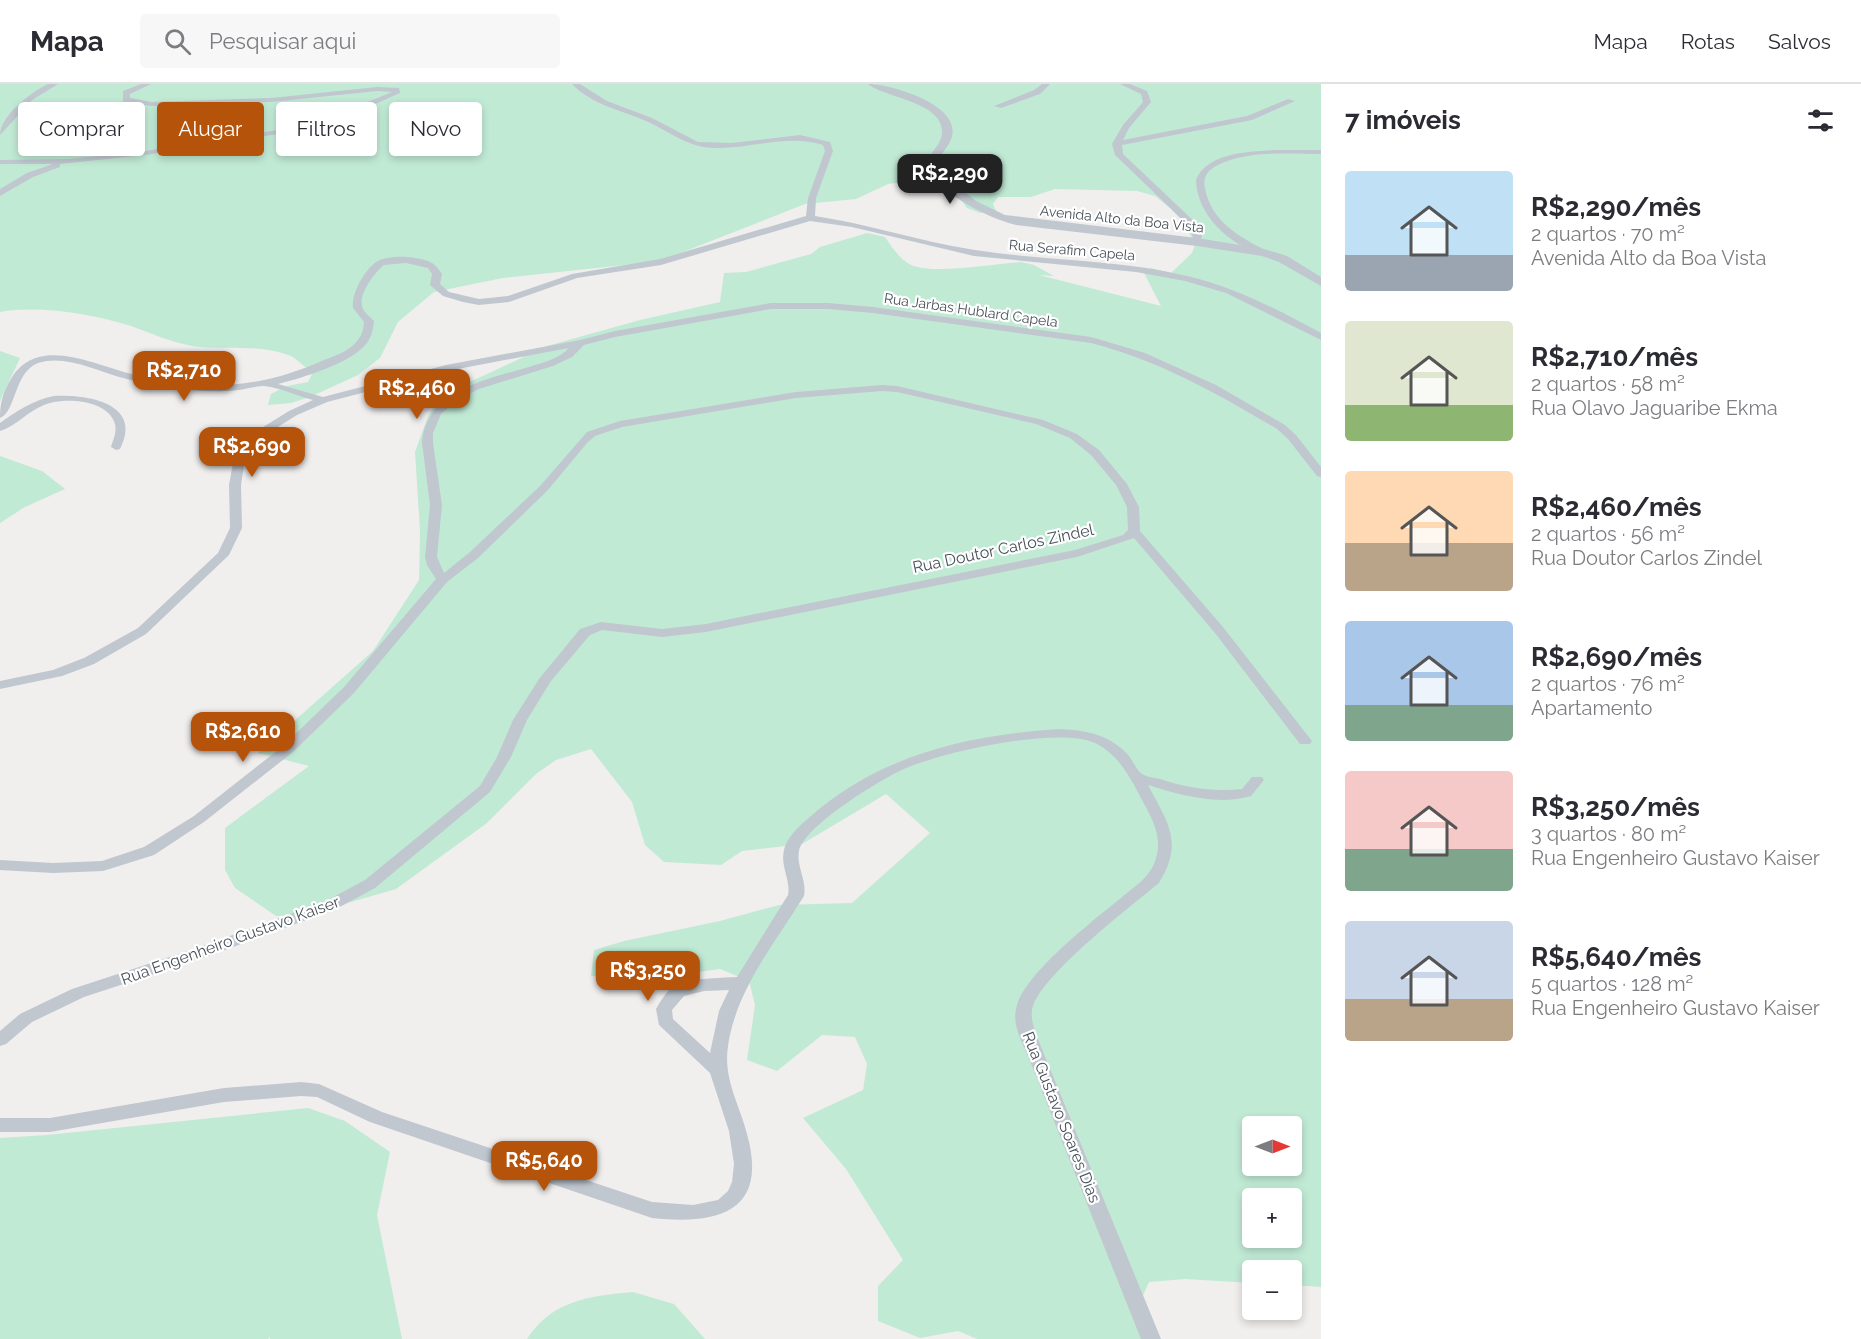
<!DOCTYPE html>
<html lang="pt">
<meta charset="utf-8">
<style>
body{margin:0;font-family:Raleway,sans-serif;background:#f7f7f7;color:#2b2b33;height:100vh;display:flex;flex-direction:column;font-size:22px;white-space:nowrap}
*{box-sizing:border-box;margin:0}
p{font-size:20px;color:#7c7c81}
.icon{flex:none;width:33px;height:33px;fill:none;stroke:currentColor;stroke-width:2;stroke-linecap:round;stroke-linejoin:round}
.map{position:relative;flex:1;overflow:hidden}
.details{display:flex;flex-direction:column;background:#fff;width:540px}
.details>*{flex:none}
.banner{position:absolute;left:18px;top:18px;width:570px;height:54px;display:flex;gap:12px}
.needle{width:39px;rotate:90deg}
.buttons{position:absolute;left:1242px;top:1032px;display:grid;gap:12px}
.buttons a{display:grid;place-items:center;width:60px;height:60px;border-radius:6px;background:#fff;box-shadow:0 3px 9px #0003;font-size:30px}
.price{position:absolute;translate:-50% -51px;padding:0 14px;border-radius:12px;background:#b45309;color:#fff;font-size:20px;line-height:39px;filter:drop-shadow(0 2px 3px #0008)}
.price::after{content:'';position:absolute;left:50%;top:36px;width:18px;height:14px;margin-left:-9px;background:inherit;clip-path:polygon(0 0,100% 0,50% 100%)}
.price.on{background:#222;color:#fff}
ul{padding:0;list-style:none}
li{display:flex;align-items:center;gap:18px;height:150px;padding:0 24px}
li span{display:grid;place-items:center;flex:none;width:168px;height:120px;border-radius:6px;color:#555}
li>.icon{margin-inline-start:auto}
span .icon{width:72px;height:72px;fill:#fffc;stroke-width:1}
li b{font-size:26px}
h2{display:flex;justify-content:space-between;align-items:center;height:72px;padding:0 24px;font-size:26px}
.chip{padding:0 21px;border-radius:6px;background:#fff;box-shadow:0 3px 9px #0003;font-size:21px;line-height:54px}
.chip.on{background:#b45309;color:#fff}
header{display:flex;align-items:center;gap:36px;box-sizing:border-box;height:84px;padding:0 30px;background:#fff;border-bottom:2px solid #e1e1e2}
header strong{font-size:28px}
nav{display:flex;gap:33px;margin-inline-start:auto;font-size:21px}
.search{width:420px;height:54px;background:#f7f7f7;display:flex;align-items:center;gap:15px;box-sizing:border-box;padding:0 21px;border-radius:6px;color:#7c7c81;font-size:22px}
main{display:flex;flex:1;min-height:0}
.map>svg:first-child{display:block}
</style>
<header>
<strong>Mapa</strong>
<div class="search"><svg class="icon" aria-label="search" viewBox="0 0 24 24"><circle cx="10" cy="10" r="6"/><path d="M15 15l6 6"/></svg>Pesquisar aqui</div>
<nav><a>Mapa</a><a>Rotas</a><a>Salvos</a></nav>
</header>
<main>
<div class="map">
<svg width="1321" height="1255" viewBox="0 0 1321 1255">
<rect width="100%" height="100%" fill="#f1eeee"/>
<!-- green -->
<g fill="#c1ead5" fill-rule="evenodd">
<path d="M0,0h1321v1203l-29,-2v-15h-40v13l-67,-4 -36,3 -15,33 8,24h-165l-19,-8 -38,7 -42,-17v-35l25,-26 -57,-91 -43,-51 60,-28 4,-26 -12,-27 -33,-2 -45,36 -30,-11 8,-55 -6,-24 -29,-12 -64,9 -65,-2 3,-26 30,-9 96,-20 59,-16 73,-2 78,-70 -44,-39 -84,50 -60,7 -21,14 -57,-3 -19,-17 -13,-43 -41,-53 -35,11 -20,14 -49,49 -91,66 -90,26 -30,1 -41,-28 -10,-18v-42l84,-62 -51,-13 115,-102 46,-71 1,-49 -5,-79 13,-36 14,-21 105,-49 93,-26 80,-18 4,-29 22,-1 65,-18 9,-7 47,-14 18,4c7,10 16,25 29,29 24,8 79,-2 107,-4l13,3 20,11 -15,-1 122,31 -18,-35 8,-3 20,5 21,-20 3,-8 -10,-21 -14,-15 -16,-13 -18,-5 -82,-2 -24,8h-33l-5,7 3,7 -16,2 -13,-5 -6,-8 -10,-6 -28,-10 -18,-2 -17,2 -32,15 -51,5 -137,54 -16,4 -149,16 -69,14 -36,30 -18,36 -22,17 -48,22 -19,6 -23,2 3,-11 16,-8 21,-4 5,-10c-7,-3 -17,-14 -22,-16 -31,-13 -67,-5 -99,-10 -21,-4 -42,-13 -61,-20 -39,-12 -92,-21 -131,-14zM1252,1042h40v40h-40zM1252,1114h40v40h-40z"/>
<polygon points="0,267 20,274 0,317"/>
<polygon points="0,372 42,387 65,405 25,423 0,439"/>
<polygon points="308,1024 345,1037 390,1068 377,1131 402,1255 270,1255 270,1253 268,1255 0,1255 0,1054 47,1051"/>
<path d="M633,1208l41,12 31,35h-178c25,-39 63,-43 106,-47z"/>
</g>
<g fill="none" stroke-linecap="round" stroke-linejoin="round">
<!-- minor -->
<g fill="#c0c7cf" fill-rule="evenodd">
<path d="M48,0h10l-26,16 -32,35c0,-19 31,-43 48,-51z"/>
<polygon points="141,0 151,0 130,10 130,14 152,18 271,14 377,3 399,4 400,9 337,37 290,48 145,71 60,80 60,83 33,93 0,112 0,105 27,89 53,80 0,80 0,76 69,75 145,67 290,44 331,33 392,8 377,7 271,18 152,22 123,18 123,7"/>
<path d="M572,0h8l27,17 45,17 46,24 34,1 68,-8 30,7 3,9 -17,47 -1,18c54,8 106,26 160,34 70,11 143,9 212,26 48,11 91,34 134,57v7l-95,-47 -41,-12 -49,-9 -162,-16 -122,-29 -42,-6 -149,44 -84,13 -68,24 -30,3 -16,-3 -20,-6 -13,-11 2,-11 -4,-6 -22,-5 -22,2c-9,7 -25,28 -22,41 1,6 8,11 12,15 -1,8 -2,15 -7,22 -15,20 -65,35 -89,41l45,13 123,-32 134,-25 35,-9 156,-28h57l45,4 218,30 54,16 71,32 69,40 11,10 25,32v10l-4,-1 -29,-37 -11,-10c-59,-35 -119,-69 -186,-86l-218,-30 -45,-4h-57l-156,28 -31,8 -12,12 -19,9 -74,23 -22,11 -16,14 -8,19v10l9,62 -5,52 7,16 26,-21 70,-66 47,-54 33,-11 176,-29 86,-7 15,1 146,34 34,14 22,16 28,34 12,23 1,24 83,96 89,114 -2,3h-10l-85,-111 -81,-95 -57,19 -371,75 -44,5 -60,-7 -12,5 -39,46 -24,39 -16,37 -21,35 -115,96 -39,21 -130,48 -122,40 -52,25 -26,22 -6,2v-15l20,-17 52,-25 122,-40 132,-48 39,-21 115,-94 17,-29 16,-37 26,-41 41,-50 21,-7 61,7 44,-5 369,-74 48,-15 5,-5 -1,-23 -11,-22 -25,-30 -21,-17 -34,-14 -139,-32 -15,-1 -86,7 -174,29 -27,9 -8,7 -39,47 -70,68 -31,24 -93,111 -61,59 -89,70 -50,33 -51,16 -50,2 -53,-3v-10l53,3 49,-2 42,-14 50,-31 89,-70 61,-59 92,-108 -9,-14 -2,-8 5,-52 -8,-62c4,-54 68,-64 110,-77 13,-4 28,-8 37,-18l-122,23 -120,31 -30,13 -37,23 -15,20 -4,27 1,43 -13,27 -83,79 -52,30 -32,12 -62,13v-8l53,-11 31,-12 54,-30 80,-75 12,-25 -1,-43 5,-27 18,-24 37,-23 24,-11c-13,-3 -35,-13 -49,-14 -11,0 -24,5 -36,5 -36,1 -71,-4 -105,-13 -26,-7 -58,-24 -85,-15 -24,9 -22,49 -38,55 0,-15 3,-26 11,-39 26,-45 83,-14 121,-5 24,6 48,10 72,11 43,2 82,-8 120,-25 20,-7 39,-15 40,-38l-11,-14c-2,-14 11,-37 23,-46 13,-8 43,-6 56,1 5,3 7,7 10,11l-2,10 9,8 30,7 29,-3 64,-22 88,-15 146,-43 2,-18 17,-47 -2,-6c-35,-11 -69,3 -105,3 -29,1 -47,-16 -72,-27 -25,-11 -54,-16 -74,-37z"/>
<polygon points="1042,0 1050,0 1040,10 1001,24 994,22 1034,6"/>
<polygon points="1120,0 1130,0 1147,7 1151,18 1129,44 1123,56 1247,32 1288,15 1295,17 1252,36 1122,61 1123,70 1198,141 1202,150 1200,160 1194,160 1191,144 1115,71 1112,60 1123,41 1143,18 1141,10"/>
<path d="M1274,66h47v4c-31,0 -72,-4 -101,10 -11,5 -18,12 -15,24 6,34 35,49 62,63l2,2 -5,3c-33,-11 -67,-39 -68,-76 11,-28 52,-28 78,-30z"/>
<path d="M54,312c32,-2 90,7 66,53l-4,1 -5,-3c2,-7 6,-15 4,-23 -7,-25 -52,-27 -71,-19 -16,6 -28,21 -44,26v-8c17,-12 33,-23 54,-27z"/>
<path d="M1058,645c27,1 52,5 71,27 4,5 8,15 13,18 5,3 13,4 18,5 27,9 53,13 82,10l10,-12h10l2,3 -13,16c-34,10 -70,-1 -103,-11 20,38 36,57 11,98 -29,24 -115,90 -126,123 -4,11 2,25 6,36l122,297h-20l-111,-278c-6,-15 -18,-35 -14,-52 6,-34 78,-89 105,-111 14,-12 30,-21 35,-40 7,-22 -5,-41 -15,-60 -11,-21 -23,-44 -46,-55 -37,-17 -153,9 -191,26 -23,10 -100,57 -105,82 -3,15 8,29 5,45 -29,47 -68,94 -76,150 -5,33 11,57 19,88 22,79 -30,91 -95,84l-282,-96 -53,-25 -16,-1 -77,6 -174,30h-50v-14h50l174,-30 77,-6 18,2 63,28 270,90 41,3 25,-5 10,-9 4,-9 2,-18 -5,-33 -19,-58 -51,-48 -3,-16c4,-7 11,-19 18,-23 16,-8 45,-8 63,-9l51,-82c3,-15 -8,-29 -4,-45 4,-17 23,-30 35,-41 70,-56 151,-74 239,-80zM729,906l-10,21 -9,42 -37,-34 -1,-9 12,-14 20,-5z"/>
</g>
<!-- tertiary -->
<path fill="#c0c7cf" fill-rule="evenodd" d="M868,0c22,0 92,20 84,52 -3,13 -16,20 -15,34l39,31 29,14 192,23 67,11 23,7 34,21v9l-42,-24 -17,-6 -65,-10 -181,-21c-33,-9 -67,-28 -90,-54 -2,-16 15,-23 16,-38 2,-31 -57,-35 -74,-49z"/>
</g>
<g text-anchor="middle" stroke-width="4.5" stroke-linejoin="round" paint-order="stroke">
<!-- far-street labels -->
<g font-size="14" fill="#485059" stroke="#fff">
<text transform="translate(1122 135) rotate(6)" y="5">Avenida Alto da Boa Vista</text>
<text transform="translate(1072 166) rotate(5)" y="5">Rua Serafim Capela</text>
<text transform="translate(971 226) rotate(8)" y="5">Rua Jarbas Hublard Capela</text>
</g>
<!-- street labels -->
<g font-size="16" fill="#485059" stroke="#fff">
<text transform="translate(1003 464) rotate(-12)" y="6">Rua Doutor Carlos Zindel</text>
<text transform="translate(230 856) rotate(-20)" y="6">Rua Engenheiro Gustavo Kaiser</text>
<text transform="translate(1062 1033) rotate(68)" y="6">Rua Gustavo Soares Dias</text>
</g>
</g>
</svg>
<div class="buttons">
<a><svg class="needle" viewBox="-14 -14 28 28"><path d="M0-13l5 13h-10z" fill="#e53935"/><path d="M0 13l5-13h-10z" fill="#7c7c81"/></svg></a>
<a>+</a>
<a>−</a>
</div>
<b class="price on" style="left:950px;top:121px">R$2,290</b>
<b class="price" style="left:184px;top:318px">R$2,710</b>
<b class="price" style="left:417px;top:336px">R$2,460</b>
<b class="price" style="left:252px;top:394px">R$2,690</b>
<b class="price" style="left:243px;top:679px">R$2,610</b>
<b class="price" style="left:648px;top:918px">R$3,250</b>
<b class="price" style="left:544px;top:1108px">R$5,640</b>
<div class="banner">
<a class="chip">Comprar</a>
<a class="chip on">Alugar</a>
<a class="chip">Filtros</a>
<a class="chip">Novo</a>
</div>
</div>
<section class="details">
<h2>7 imóveis<svg class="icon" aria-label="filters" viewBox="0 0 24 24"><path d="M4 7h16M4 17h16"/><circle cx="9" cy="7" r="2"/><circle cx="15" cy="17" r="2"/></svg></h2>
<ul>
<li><span style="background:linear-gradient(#bfe0f5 70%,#9aa5b1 0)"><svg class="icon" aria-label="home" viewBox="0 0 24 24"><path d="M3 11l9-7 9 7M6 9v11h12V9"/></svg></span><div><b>R$2,290/mês</b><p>2 quartos · 70 m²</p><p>Avenida Alto da Boa Vista</p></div></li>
<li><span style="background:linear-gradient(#dfe7d0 70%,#8fb573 0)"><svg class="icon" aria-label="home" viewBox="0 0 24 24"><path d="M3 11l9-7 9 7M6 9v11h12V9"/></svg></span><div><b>R$2,710/mês</b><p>2 quartos · 58 m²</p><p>Rua Olavo Jaguaribe Ekma</p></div></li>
<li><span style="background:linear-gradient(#ffd9b3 60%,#b9a48a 0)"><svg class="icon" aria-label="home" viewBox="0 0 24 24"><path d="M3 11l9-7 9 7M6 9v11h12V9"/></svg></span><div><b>R$2,460/mês</b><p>2 quartos · 56 m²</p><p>Rua Doutor Carlos Zindel</p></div></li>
<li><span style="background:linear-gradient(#a9c7e8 70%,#7fa58c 0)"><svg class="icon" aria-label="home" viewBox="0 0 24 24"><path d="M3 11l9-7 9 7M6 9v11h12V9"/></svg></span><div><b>R$2,690/mês</b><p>2 quartos · 76 m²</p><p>Apartamento</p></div></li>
<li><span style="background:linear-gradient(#f6c9c9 65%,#7fa58c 0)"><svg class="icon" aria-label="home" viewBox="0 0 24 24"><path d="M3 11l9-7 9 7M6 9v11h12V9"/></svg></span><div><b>R$3,250/mês</b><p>3 quartos · 80 m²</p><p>Rua Engenheiro Gustavo Kaiser</p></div></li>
<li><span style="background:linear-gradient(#c9d6e8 65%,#b9a48a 0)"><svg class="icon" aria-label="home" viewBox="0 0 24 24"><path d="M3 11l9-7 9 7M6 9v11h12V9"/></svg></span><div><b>R$5,640/mês</b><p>5 quartos · 128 m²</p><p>Rua Engenheiro Gustavo Kaiser</p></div></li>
</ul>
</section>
</main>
